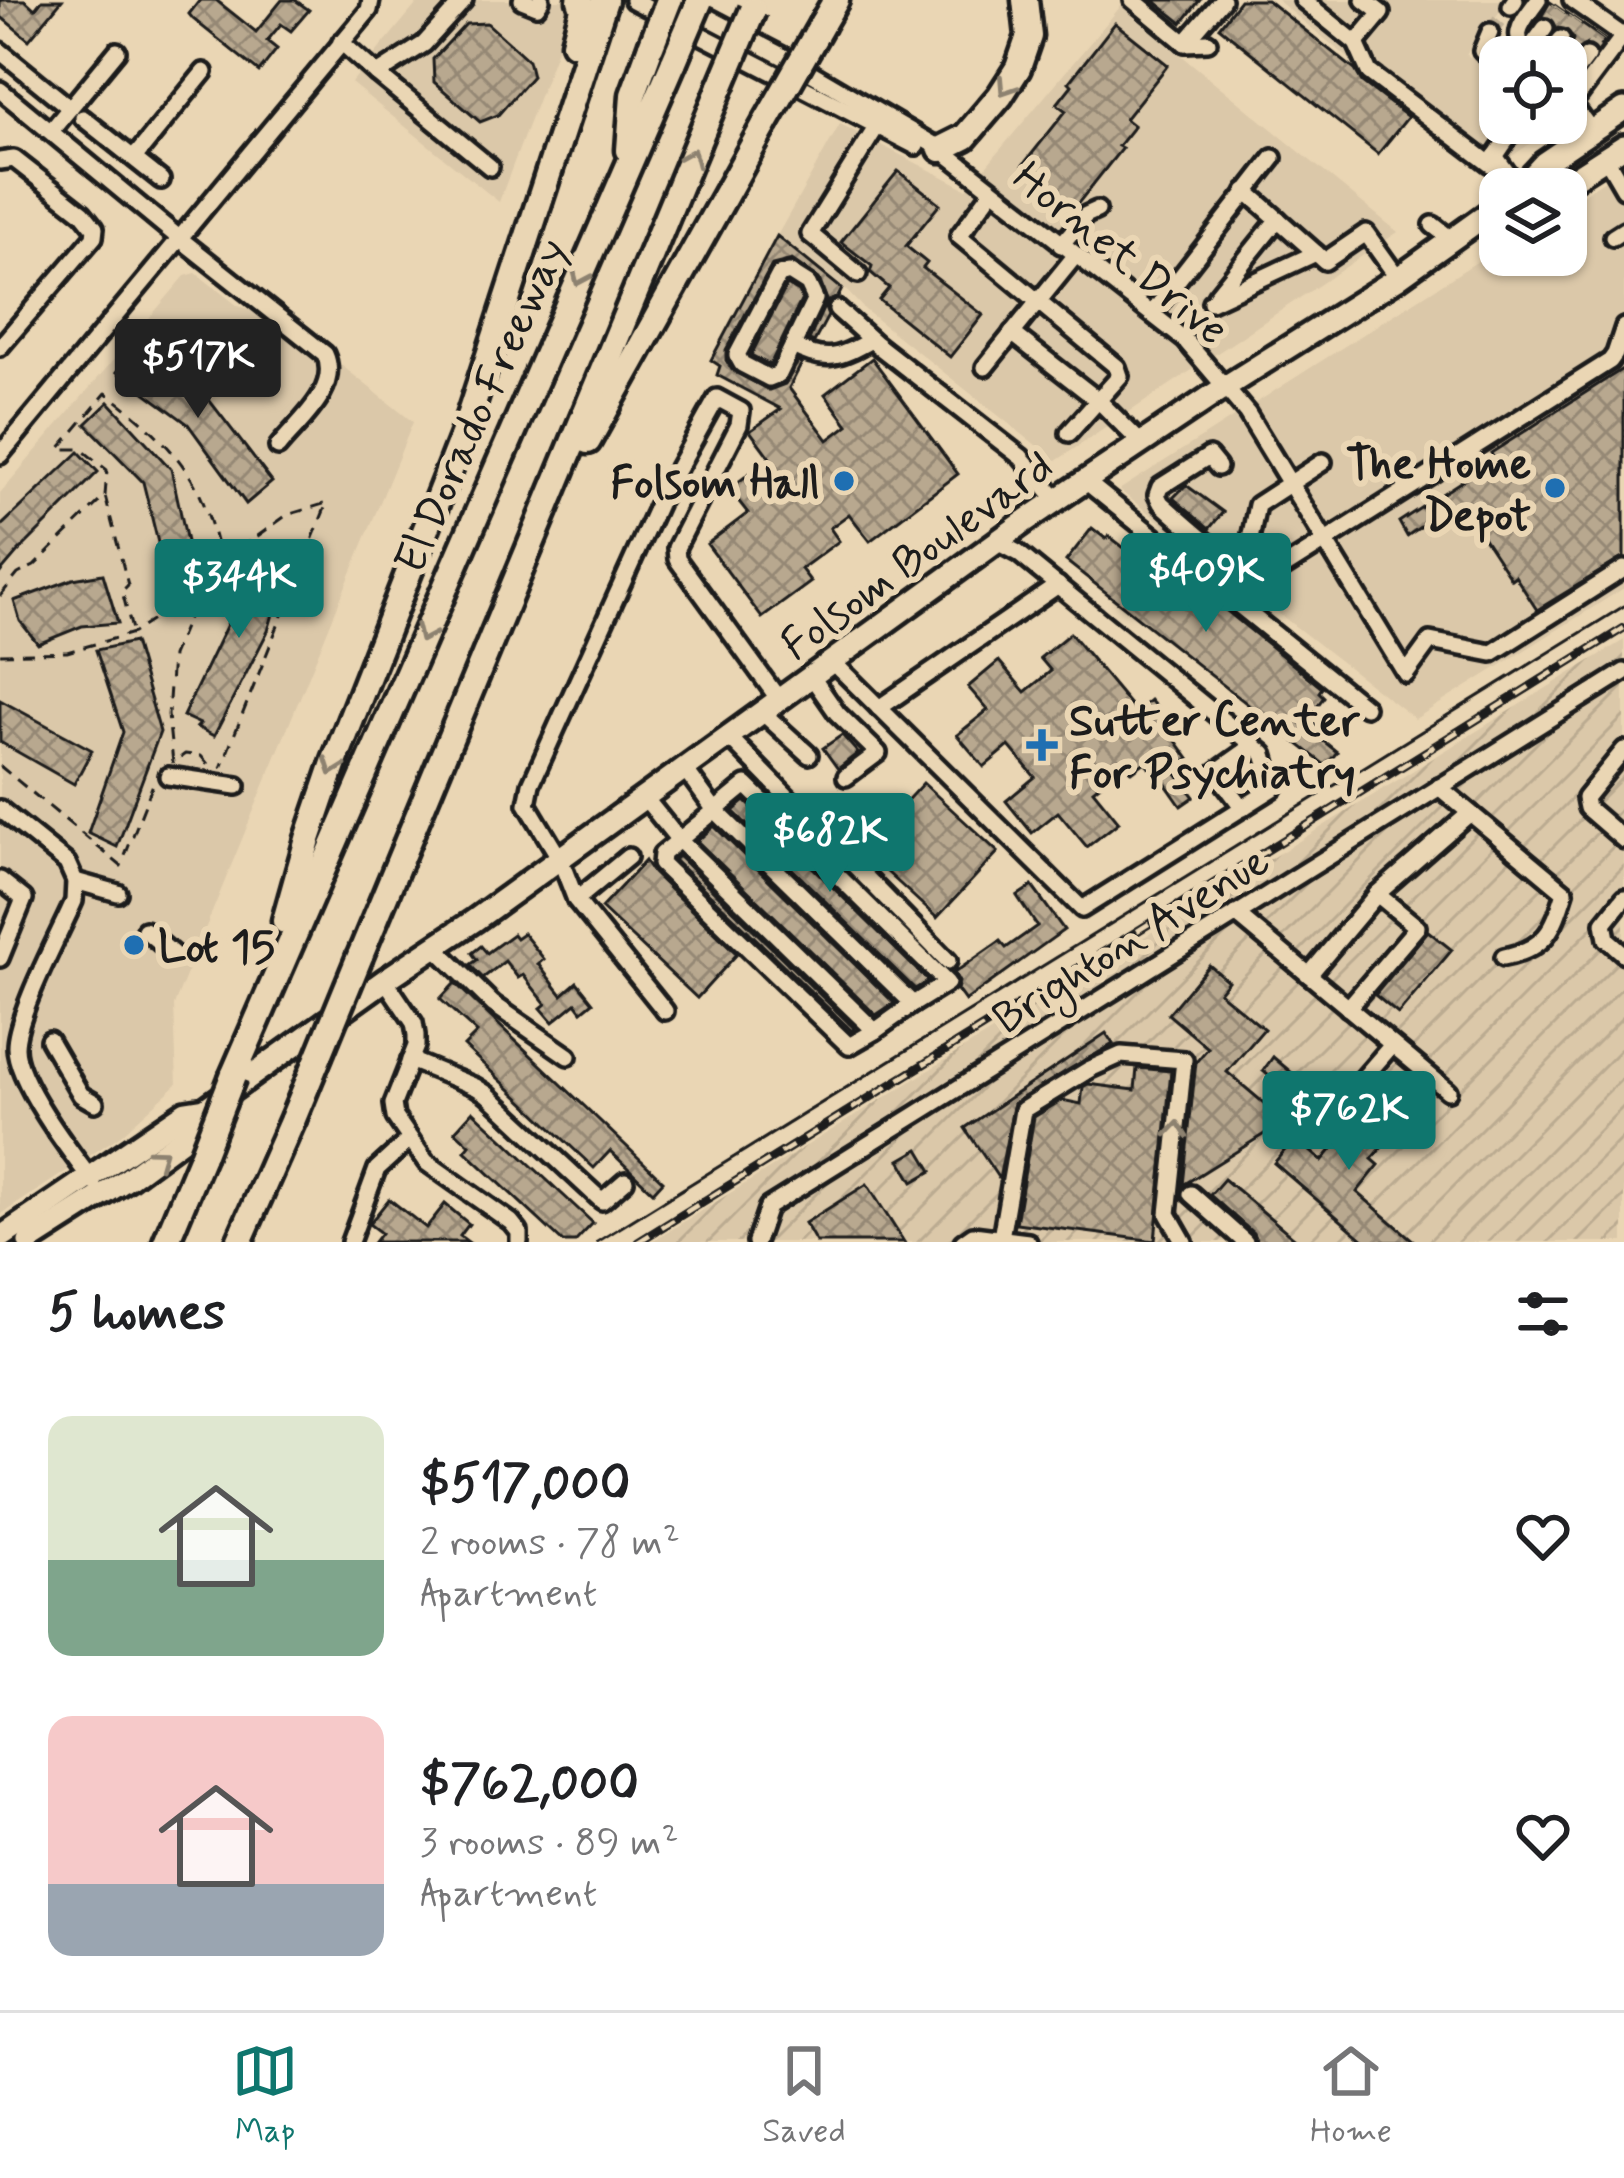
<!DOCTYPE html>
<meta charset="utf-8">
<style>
body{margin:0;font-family:Mynerve,sans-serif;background:#f2f2f2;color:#202124;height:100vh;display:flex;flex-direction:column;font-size:45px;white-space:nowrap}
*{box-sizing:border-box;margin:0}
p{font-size:39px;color:#757577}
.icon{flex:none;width:66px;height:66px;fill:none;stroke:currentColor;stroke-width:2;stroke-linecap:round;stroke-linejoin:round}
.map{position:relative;height:1242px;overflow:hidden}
.panel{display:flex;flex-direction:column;background:#fff;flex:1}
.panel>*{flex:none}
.tools{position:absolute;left:1479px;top:36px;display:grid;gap:24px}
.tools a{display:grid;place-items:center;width:108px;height:108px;border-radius:24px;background:#fff;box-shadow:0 3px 9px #0004;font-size:60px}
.price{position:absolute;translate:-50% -102px;padding:0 27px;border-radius:12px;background:#0f766e;color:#fff;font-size:39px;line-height:78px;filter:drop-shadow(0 3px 6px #0008)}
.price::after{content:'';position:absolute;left:50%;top:72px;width:36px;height:27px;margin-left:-18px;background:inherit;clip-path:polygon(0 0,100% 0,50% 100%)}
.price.on{background:#222;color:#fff}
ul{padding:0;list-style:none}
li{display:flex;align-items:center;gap:36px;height:300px;padding:0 48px}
li span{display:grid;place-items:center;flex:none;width:336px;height:240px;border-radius:24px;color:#555}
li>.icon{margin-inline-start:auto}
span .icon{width:144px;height:144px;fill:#fffc;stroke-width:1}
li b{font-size:51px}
h2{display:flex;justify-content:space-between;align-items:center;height:144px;padding:0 48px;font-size:51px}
.tab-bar{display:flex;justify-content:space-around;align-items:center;height:168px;border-top:3px solid #e0e0e0;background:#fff;font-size:33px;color:#757577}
.tab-bar a{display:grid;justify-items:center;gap:6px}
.tab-bar .on{color:#0f766e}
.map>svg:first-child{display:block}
</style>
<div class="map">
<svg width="1624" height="1242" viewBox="0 0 1624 1242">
<defs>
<pattern id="industrial-furrows" width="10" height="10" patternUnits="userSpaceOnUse" patternTransform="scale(3)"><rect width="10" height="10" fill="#dbc8a9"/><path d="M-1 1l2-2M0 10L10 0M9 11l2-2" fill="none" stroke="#bbab91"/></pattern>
<pattern id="building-cross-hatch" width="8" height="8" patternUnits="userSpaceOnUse" patternTransform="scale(3)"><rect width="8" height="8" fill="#b8a88f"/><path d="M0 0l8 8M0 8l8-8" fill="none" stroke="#958874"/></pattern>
</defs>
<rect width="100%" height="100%" fill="#ead6b4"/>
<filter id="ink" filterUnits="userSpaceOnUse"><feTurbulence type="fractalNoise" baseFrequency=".00833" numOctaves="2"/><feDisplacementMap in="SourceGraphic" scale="24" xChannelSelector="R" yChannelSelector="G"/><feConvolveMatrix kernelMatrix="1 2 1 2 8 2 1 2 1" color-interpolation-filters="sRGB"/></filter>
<g filter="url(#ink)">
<!-- built -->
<g fill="#dbc8a9">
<polygon points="420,0 568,0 566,25 499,202 351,83"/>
<polygon points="1277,0 1509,0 1466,54 1500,80 1500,123 1557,125 1489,172"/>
<polygon points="1121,6 1398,232 1056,461 865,310 844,288 778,234 840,124 967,189"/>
<polygon points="1624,168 1624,588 1415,719 1119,490 1500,247 1500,255 1566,255 1566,205"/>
<polygon points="196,273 238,306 261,313 319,359 341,365 413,422 174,1005 177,1084 121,1135 0,1215 0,493 185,276"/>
</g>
<!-- industrial -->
<polygon fill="url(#industrial-furrows)" points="1624,640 1624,1242 651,1242"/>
<!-- building -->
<g fill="url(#building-cross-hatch)" stroke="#1c1c1c" stroke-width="3">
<polygon points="0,0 25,0 35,9 42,0 62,0 29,40 0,16"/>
<polygon points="200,0 216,0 256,32 282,0 295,0 309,10 291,31 281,24 267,41 277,49 259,72 193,19 189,14"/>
<polygon points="1153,0 1200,0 1182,23"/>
<polygon points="1240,0 1267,0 1355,70 1362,82 1408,117 1378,154 1219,27"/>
<polygon points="1550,2 1605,40 1597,50 1587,44 1577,50 1571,46 1573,39 1569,30 1557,28 1551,18 1541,17"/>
<polygon points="487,23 528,60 532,76 498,115 480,122 434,82 433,59 466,24"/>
<polygon points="1115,23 1168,65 1125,119 1134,126 1118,146 1122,148 1076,206 1023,165 1066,111 1057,104 1072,85 1069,82"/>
<polygon points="898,171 940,204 906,246 927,263 923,268 983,315 950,357 879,300 889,288 870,272 872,266 841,242"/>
<polygon points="777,236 842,289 838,297 827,302 825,308 828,316 814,342 809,340 827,300 819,279 792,260 772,265 726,350 726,360 732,370 769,390 785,384 798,362 802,363 789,388 828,440 848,425 825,394 872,358 958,474 870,541 849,514 830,528 839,541 801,569 811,582 762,618 707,544 748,513 729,489 770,458 750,431 781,409 717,375 720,366 711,360"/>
<polygon points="787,285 799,292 802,299 770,365 751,355"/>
<polygon points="138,346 210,401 272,482 246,504 188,424 117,372"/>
<polygon points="1624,368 1624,557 1537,610 1515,576 1511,579 1472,520 1464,525 1451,506 1407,536 1399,522 1494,460 1491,453"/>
<polygon points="109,402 171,469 191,560 164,567 143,482 86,424"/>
<polygon points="79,452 98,472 17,553 0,573 0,527"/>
<polygon points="1186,485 1223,512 1209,529 1173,498"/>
<polygon points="1092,528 1106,539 1109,536 1133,555 1143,543 1322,688 1319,692 1324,697 1307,719 1316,725 1311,731 1337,752 1326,766 1066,561"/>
<polygon points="259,546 290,557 268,631 214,736 197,727 200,724 183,716 232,614"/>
<polygon points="103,574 118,623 82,626 38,644 20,621 14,601 73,579"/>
<polygon points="1070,633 1136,712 1150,700 1162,714 1159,717 1189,759 1174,770 1194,797 1181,806 1162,779 1158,781 1145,762 1132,772 1125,764 1093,790 1119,822 1087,847 1058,812 1032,833 1006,801 1035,777 1009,746 984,767 957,735 988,710 968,687 999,661 1025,692 1051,671 1040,658"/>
<polygon points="134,642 160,732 117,847 88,833 123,732 96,650"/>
<polygon points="0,700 92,750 74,784 0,742"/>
<polygon points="842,735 858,753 838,769 823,748"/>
<polygon points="923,783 998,852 937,918 862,849"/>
<polygon points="745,801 928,981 915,989 733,811"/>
<polygon points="713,827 715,827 894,1003 876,1015 697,841"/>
<polygon points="678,856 854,1028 852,1031 674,860"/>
<polygon points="645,861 653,873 737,954 697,998 601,908"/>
<polygon points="1032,886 1064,930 965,1001 957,990 959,982 954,973 1000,941 1006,948 1037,926 1017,896"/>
<polygon points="1428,931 1452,950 1398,1014 1375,995"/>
<polygon points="523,933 544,959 538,964 562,995 577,982 593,1002 582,1011 576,1003 553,1022 541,1008 546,1004 523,975 518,978 505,961 483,978 470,965 477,960 472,953 481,946 487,953 513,934 516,938"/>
<polygon points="1209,965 1228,981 1219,992 1264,1029 1227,1072 1285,1121 1183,1185 1196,1062 1208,1048 1168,1014"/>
<polygon points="455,983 663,1181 653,1192 610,1151 594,1168 464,1046 477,1033 440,999"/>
<polygon points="1106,1033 1113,1044 1014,1103 999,1179 965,1128"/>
<polygon points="1273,1057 1298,1078 1287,1091 1263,1071"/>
<polygon points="1137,1068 1171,1071 1155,1241 1016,1223 1034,1117 1062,1100 1081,1104 1083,1087 1088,1084 1135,1090"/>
<polygon points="1382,1089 1402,1106 1381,1132 1389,1139 1372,1159 1379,1165 1357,1192 1415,1242 1366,1242 1274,1163 1295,1138 1322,1161"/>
<polygon points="473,1111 593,1223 575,1242 563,1242 465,1151 470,1145 455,1131"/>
<polygon points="919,1149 932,1171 913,1182 900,1160"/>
<polygon points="1224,1179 1299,1242 1257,1242 1253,1233 1210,1195"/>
<polygon points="867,1184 904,1242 816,1242 805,1223"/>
<polygon points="389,1199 426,1228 445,1204 469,1224 460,1236 468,1242 374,1242 381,1233 369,1224"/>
</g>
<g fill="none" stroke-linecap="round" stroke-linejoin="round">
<!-- minor-tunnel -->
<g stroke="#c1b196" stroke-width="15" stroke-dasharray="15 8" stroke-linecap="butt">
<polyline points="1545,28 1559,8"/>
<polyline points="1490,32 1511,6"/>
<polyline points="1561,39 1575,19"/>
<polyline points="1587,56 1601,37"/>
</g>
<defs>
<g id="minor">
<polyline points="464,0 424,44 377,74 490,167"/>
<polyline points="522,0 537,6 541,0"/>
<polyline points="633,0 916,146"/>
<polyline points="675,0 784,57 941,149 1185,340 1247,413 1406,674 1430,641 1492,653 1624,569"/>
<polyline points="1133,0 1185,43 1208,42"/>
<polyline points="1303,0 1356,43 1381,13 1364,0"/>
<polyline points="1572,0 1623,36 1572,104 1591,130"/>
<polyline points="1511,6 1515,0"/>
<polyline points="1490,32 1482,51 1500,68"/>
<polyline points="341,42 377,74"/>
<polyline points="1185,43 1222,0"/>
<polyline points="1356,43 1369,72 1490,164 1518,123"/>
<polyline points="0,51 70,108"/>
<polyline points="1526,54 1545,28"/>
<path d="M1529,57c-21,-24 -6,-35 9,-57"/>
<polyline points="1547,57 1561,39"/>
<polyline points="1566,84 1587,56"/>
<path d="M0,90l179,148 146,116c16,35 -27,68 -47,93"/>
<polyline points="83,118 161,180"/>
<polyline points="51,131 117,51"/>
<polyline points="1495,156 1519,189"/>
<polyline points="134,158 204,72"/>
<polyline points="1606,158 1624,189"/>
<polyline points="0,161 14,159 83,213 95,228 94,237 0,347"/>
<polyline points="992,191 959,236 1117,367 1120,376 1069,433"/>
<polyline points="1246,191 1325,261 1366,233 1398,278"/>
<polyline points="1433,225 1452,240"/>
<polyline points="1613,237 1624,230"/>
<polyline points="1061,245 1086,215 1097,210"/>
<polygon points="789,272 808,284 815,299 779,374 769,378 742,364 737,355 779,275"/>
<polyline points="858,274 810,234 877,126"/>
<polyline points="1216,296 1278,219"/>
<polyline points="1211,302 1316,253"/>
<polyline points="837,309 876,344 1021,457 1057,500"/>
<polyline points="1153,312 1273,158"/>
<polyline points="1012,333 1099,401 1141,443"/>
<path d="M793,346c33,18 48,11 78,-6"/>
<polyline points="985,367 1075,256"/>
<polyline points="0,455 369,10 371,0"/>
<path d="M1218,467l-9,-11 -49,31 -3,8 4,8c10,9 58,53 69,54 6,0 13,-5 18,-8l9,-44 66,-43"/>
<polyline points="1084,480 1365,707"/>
<polyline points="1275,573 1610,361 1615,354 1624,327"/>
<polyline points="833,662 1082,909 1274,788 1264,754 1018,553 997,542"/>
<polyline points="812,677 837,713 878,753 846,777"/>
<polyline points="879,708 1058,585"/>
<polyline points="763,713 809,755"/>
<polyline points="729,737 948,961"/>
<polyline points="1624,750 1585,798 1587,808 1624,840"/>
<polyline points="168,776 237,786"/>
<path d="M1439,787l126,105c-12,38 -19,57 -61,65"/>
<polyline points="645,798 678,839 875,1031 913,1004 714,809 685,769"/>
<polyline points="1243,808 1216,772 1254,745"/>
<path d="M0,809l67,54 8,18 -1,20c-14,32 -58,114 -58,146 0,34 55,106 77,135"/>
<polyline points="831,841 867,806"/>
<polyline points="628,857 576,900 560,859 527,804 531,784 659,502 717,398 741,411 739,425 676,548 677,559 780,701"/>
<polyline points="0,880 24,899 0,958"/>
<polyline points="75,881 118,893"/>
<polyline points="1377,894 1470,813"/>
<polyline points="1624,898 1604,923 1607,939 1624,954"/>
<polyline points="576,900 665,1011"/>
<polyline points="1236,914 1448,1091"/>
<polyline points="145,930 173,954"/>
<polyline points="435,947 493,1004 568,1056"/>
<polyline points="1309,975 1377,894 1417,927 1348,1008"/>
<polyline points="385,980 414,1023 416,1035 416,1046 393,1104 395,1117 426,1162 511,1222 519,1232 519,1242"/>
<polyline points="875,1031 849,1046 661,864 662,854 746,785 947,983 913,1004"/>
<polyline points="49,1040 81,1095 95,1103"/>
<polyline points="410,1060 476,1087 487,1094 602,1201 625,1181"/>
<polyline points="1327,1120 1392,1045"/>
<polyline points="1191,1194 1245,1242"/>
<polyline points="1001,1238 1023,1110 1090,1069 1121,1055 1184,1060 1168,1214 1184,1242"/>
<polyline points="350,1242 377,1169 410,1139"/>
<polyline points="756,1242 768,1207 1624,672"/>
<polyline points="963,1242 973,1235 1028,1242"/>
</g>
<g id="major">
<polyline points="1520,189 1544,163 1624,109"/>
<polyline points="1557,189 1624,146"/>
<polyline points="0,1238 186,1112 205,1109 385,980 475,920 1027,520 1225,387 1398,278 1500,205"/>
<polyline points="29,1242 129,1178 197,1128 205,1109"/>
</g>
<g id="highway">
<polyline points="822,24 836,0"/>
<polyline points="574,43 583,9 580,0"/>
<polyline points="941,149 965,137 1000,96 1018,68 1029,36 1025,0"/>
<polyline points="629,150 633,95 651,46"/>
<polyline points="588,441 765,124"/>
<polyline points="285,921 308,839 335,760 464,432 605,0"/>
<polyline points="360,956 721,86"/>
<polyline points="233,1076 674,61"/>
<polyline points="166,1242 202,1156"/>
<polyline points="239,1242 293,1119"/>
</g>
</defs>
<!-- minor casing -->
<use href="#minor" stroke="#1c1c1c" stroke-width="24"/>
<!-- major casing -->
<use href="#major" stroke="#1c1c1c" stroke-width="30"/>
<!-- highway casing -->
<use href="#highway" stroke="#1c1c1c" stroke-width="33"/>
<!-- path -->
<g stroke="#1c1c1c" stroke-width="3" stroke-dasharray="12 9" stroke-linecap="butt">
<path d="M105,496l2,-26 -26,-21h-22l47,-56c33,24 67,53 88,90 14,25 21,54 28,82"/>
<polyline points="200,589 172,656 168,715 173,763 185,754 201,756 208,764"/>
<polyline points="0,596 18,574 34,566 105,496 128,585 122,591 132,630"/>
<polyline points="0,654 67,652 133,633 200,589 241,548 287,515 327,503 221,768"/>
<polyline points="0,766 121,866 155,779"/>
</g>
<!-- minor -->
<use href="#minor" stroke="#ead6b4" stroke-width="15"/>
<!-- major -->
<use href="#major" stroke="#ead6b4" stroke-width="21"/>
<!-- highway -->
<use href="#highway" stroke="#ead6b4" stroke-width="24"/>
<!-- tram -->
<polyline stroke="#1c1c1c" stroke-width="3" points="597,1242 1624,606"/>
<defs>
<polyline id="rail" points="638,1242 1624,628"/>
</defs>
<!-- rail casing -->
<use href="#rail" stroke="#1c1c1c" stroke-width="9"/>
<!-- rail -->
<use href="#rail" stroke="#ead6b4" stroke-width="4.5" stroke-dasharray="14" stroke-linecap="butt"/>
<defs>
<g id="highway-bridge">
<polyline points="651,46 669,0"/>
<polyline points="674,61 700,0"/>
<polyline points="721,86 753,10"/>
<polyline points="765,124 822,24"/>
<polyline points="293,1119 360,956"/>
<polyline points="202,1156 233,1076"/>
</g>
</defs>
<!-- highway-bridge casing -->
<use href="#highway-bridge" stroke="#1c1c1c" stroke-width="33" stroke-linecap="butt"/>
<!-- highway-bridge -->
<use href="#highway-bridge" stroke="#ead6b4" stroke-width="24"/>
</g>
<!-- one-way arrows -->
<defs><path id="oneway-chevron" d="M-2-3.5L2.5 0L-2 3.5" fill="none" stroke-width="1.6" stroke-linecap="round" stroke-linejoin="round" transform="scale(3)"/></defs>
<g stroke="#8d8270">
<use href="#oneway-chevron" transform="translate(1006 87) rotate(123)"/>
<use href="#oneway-chevron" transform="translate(691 157) rotate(-67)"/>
<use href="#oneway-chevron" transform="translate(580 277) rotate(114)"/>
<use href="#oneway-chevron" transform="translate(424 634) rotate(114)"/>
<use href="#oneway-chevron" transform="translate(333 767) rotate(110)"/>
<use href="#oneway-chevron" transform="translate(1177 1130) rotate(-84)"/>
<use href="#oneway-chevron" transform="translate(159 1156) rotate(-36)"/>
</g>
</g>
<!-- markers -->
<g fill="#1f6fb2" stroke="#ead6b4" stroke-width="4.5">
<circle cx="844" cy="481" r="12"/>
<circle cx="1555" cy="488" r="12"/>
<path d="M1036 727h12v12h12v12h-12v12h-12v-12h-12v-12h12z"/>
<circle cx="134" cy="945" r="12"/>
</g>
<g text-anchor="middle" stroke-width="12" stroke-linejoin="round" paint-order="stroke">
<!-- street labels -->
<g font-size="45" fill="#1c1c1c" stroke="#ead6b4">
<text transform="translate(1122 252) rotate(39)" y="16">Hornet Drive</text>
<text transform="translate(479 405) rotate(-66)" y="16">El Dorado Freeway</text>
<text transform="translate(916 554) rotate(-36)" y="16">Folsom Boulevard</text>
<text transform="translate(1130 938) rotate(-32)" y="16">Brighton Avenue</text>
</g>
<!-- poi labels -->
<g font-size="45" font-weight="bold" fill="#1c1c1c" stroke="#ead6b4" text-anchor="end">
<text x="1531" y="478">The Home<tspan x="1531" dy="52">Depot</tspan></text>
<text x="820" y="497">Folsom Hall</text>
<text x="1069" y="735" text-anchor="start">Sutter Center<tspan x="1069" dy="52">For Psychiatry</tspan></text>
<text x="158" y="961" text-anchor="start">Lot 15</text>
</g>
</g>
</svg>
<div class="tools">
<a><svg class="icon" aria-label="locate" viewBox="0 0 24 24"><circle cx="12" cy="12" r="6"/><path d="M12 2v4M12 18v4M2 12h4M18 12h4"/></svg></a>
<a><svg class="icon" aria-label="layers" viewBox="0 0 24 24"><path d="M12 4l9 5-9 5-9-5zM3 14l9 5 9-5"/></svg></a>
</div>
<b class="price on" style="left:198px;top:421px">$517K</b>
<b class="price" style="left:1206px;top:635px">$409K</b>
<b class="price" style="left:239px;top:641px">$344K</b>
<b class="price" style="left:830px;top:895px">$682K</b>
<b class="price" style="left:1349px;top:1173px">$762K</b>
</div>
<section class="panel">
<h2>5 homes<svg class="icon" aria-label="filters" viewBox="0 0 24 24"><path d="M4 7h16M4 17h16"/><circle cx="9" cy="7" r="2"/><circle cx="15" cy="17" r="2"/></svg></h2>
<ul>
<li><span style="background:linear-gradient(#dfe7d0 60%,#7fa58c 0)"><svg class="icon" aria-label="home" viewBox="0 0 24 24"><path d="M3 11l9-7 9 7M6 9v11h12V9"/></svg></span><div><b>$517,000</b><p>2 rooms · 78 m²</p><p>Apartment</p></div><svg class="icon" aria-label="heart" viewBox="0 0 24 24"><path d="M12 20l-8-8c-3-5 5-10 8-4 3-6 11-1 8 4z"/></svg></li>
<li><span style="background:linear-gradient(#f6c9c9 70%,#9aa5b1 0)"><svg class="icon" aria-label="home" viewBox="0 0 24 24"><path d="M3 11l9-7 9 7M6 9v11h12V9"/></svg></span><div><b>$762,000</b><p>3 rooms · 89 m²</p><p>Apartment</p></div><svg class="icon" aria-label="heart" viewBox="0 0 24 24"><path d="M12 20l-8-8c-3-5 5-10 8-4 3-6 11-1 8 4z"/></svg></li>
</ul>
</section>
<nav class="tab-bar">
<a class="on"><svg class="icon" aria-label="map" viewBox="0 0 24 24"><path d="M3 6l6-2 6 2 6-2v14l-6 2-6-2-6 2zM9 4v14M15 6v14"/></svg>Map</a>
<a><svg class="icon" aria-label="saved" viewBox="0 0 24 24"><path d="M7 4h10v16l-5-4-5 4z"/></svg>Saved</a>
<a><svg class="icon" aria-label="home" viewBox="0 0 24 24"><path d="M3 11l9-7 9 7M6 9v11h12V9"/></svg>Home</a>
</nav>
